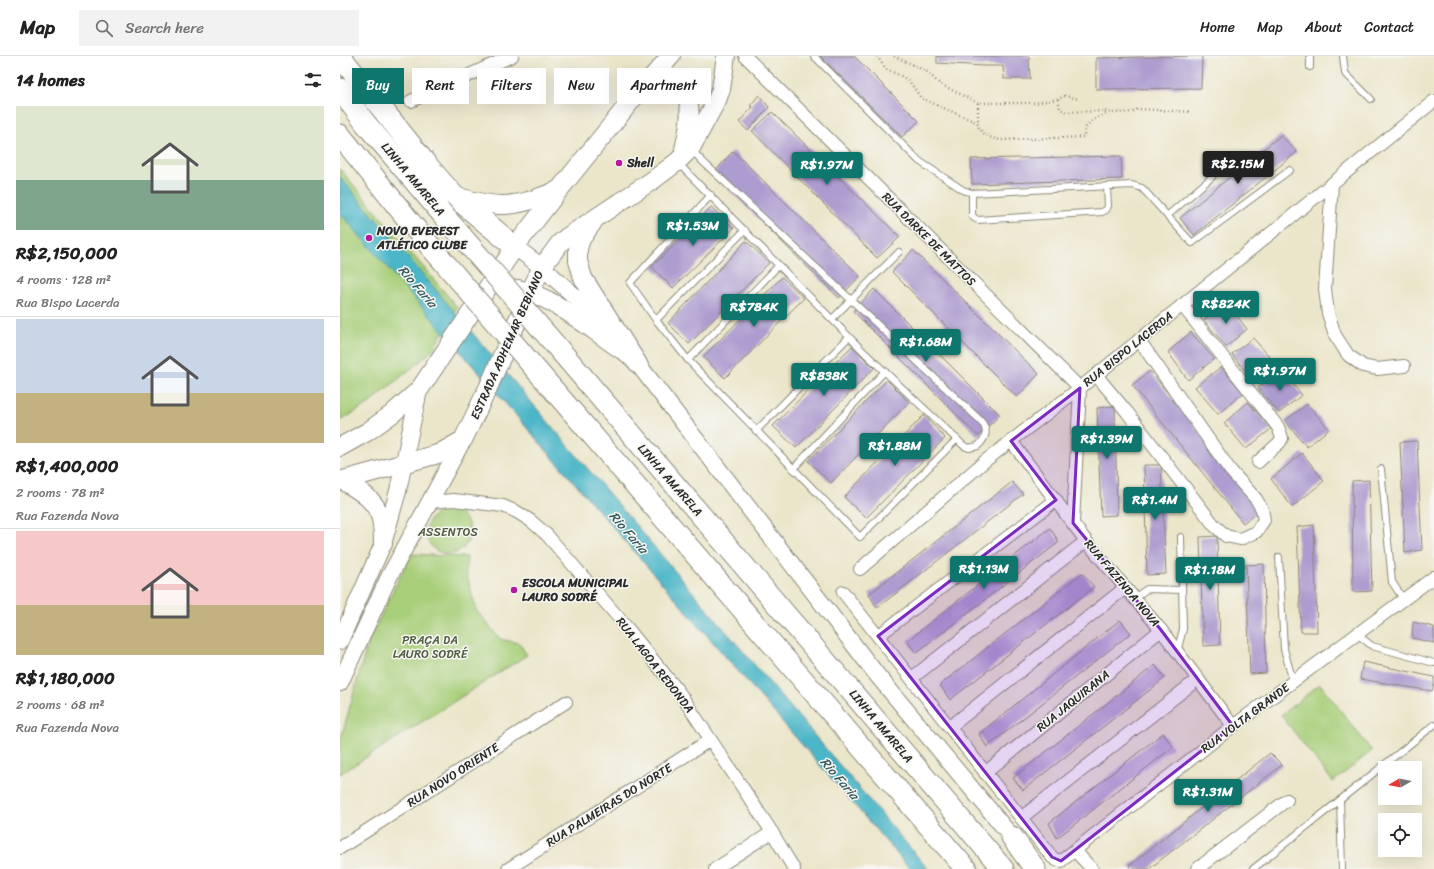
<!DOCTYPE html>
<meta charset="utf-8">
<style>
body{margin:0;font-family:Sriracha,sans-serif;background:#f2f2f2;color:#222;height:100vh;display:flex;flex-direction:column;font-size:15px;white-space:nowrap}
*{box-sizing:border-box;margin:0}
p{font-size:13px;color:#767676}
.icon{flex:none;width:22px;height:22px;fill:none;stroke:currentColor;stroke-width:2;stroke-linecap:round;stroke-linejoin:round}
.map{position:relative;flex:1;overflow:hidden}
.side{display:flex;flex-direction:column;background:#fff;width:340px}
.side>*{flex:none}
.banner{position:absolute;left:12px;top:12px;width:380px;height:36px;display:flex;gap:8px}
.needle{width:26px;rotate:260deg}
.tools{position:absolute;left:1038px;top:705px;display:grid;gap:8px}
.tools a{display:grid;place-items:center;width:44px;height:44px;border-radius:0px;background:#fff;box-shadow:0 4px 16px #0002;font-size:20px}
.price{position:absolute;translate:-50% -34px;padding:0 9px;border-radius:4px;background:#0f766e;color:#fff;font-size:13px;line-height:26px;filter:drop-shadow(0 1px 2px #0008)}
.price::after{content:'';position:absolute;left:50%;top:24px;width:12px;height:9px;margin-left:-6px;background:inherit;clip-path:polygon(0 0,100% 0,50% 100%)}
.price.on{background:#222;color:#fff}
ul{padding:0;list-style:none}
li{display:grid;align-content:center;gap:8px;height:212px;padding:0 16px}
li+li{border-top:1px solid #e0e0e0}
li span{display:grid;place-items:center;height:124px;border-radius:0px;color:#555}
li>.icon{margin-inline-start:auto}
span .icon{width:72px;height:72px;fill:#fffc;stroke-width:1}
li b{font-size:17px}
h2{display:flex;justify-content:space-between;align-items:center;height:48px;padding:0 16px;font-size:17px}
.tag{padding:0 14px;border-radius:0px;background:#fff;box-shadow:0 4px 16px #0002;font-size:14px;line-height:36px}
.tag.on{background:#0f766e;color:#fff}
header{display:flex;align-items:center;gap:24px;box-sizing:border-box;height:56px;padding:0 20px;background:#fff;border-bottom:1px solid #e0e0e0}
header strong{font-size:19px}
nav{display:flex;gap:22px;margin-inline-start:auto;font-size:14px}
.search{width:280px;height:36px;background:#f2f2f2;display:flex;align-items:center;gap:10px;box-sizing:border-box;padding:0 14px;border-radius:0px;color:#767676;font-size:15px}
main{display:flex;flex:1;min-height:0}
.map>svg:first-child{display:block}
</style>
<header>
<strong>Map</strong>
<div class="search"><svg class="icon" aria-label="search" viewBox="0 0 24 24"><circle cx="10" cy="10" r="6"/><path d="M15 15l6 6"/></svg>Search here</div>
<nav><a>Home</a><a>Map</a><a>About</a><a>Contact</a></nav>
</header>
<main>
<section class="side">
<h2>14 homes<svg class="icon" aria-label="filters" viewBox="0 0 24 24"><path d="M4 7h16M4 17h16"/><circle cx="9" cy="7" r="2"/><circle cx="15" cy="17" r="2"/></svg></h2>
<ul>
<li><span style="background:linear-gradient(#dfe7d0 60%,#7fa58c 0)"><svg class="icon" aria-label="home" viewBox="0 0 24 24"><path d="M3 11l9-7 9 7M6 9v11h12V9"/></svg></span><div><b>R$2,150,000</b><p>4 rooms · 128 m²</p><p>Rua Bispo Lacerda</p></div></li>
<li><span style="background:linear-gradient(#c9d6e8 60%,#c2b280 0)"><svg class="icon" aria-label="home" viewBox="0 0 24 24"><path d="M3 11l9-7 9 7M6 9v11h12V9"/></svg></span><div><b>R$1,400,000</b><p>2 rooms · 78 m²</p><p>Rua Fazenda Nova</p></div></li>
<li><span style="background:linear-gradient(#f6c9c9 60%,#c2b280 0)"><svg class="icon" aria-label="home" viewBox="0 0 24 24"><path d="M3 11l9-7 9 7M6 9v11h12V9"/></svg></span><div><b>R$1,180,000</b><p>2 rooms · 68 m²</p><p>Rua Fazenda Nova</p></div></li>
</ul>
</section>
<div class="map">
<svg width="1094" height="813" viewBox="0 0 1094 813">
<rect width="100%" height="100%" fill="#f6f6f2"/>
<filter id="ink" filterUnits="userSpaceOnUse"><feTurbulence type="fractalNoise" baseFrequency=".025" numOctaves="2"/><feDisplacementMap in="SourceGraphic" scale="8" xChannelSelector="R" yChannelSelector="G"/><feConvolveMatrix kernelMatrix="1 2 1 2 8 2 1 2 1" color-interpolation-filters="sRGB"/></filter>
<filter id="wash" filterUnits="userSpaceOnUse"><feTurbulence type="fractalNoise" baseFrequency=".012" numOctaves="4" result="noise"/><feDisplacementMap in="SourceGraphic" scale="16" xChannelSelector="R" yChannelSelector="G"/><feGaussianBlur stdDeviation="0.9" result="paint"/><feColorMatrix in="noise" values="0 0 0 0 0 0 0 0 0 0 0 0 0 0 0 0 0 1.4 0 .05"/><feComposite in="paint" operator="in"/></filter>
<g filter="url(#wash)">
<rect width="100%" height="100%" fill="#ebe6ca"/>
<!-- green -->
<g fill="#a7ce78" stroke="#697c52">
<polygon points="0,113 117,251 93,294 30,347 0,365"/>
<circle cx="108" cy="476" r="22"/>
<polygon points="71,498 127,501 126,516 136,554 160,583 179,587 187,599 0,718 0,686 28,586"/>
<polygon points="980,628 1032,695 993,726 941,659"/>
</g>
<!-- water -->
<polygon fill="#4bb6c8" stroke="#3b707a" points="0,121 588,813 570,813 0,157"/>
<g id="blocks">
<!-- building -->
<g fill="#ac9ccf">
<polygon points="480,0 514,0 579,65 562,81"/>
<polygon points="597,0 689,0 690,23 664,23 663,10 644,10 597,7"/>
<polygon points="862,0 861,32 756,33 756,2"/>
<polygon points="419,39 429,51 408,75 399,66 413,51 410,50"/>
<polygon points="432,56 560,181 537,202 412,75"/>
<polygon points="941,79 957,96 854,179 840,162"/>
<polygon points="393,95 520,220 499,242 373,118"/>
<polygon points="781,100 782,123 632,128 631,103"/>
<polygon points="371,151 394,172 333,232 312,211"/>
<polygon points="406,185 429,207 349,288 328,267"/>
<polygon points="573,194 699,318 677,341 552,216"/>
<polygon points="442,221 464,242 385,322 363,301"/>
<polygon points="534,233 660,359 638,380 513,255"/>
<polygon points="887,247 907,273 886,291 864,264"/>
<polygon points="851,276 874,303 848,324 828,296"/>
<polygon points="913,282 935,307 912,324 892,298"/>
<polygon points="512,290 534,312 456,392 433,370"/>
<polygon points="881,311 903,337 878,358 855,331"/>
<polygon points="810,315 922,453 903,467 792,329"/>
<polygon points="941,315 962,339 939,357 918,332"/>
<polygon points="547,324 569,346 491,427 468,405"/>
<polygon points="908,346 931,373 906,393 884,367"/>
<polygon points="967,348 989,373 967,391 945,365"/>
<polygon points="775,350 777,459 761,460 757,352"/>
<polygon points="584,359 605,382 526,462 504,441"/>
<polygon points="1077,385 1082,494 1065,497 1060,386"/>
<polygon points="962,397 984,425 952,451 931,423"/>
<polygon points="804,409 821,409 826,518 807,519"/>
<polygon points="1029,424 1032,535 1013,536 1012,425"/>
<polygon points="672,426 683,438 537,552 529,538"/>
<polygon points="974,469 977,576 961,576 957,471"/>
<polygon points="710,472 719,486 576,597 567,585"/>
<polygon points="877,480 880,589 863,590 860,481"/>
<polygon points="924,508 926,617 910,618 906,509"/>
<polygon points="742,517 754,531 610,644 600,629"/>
<polygon points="780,564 791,577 647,691 639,678"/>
<polygon points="1073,566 1094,571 1094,587 1072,582"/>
<polygon points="1023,606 1094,621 1094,628 1092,635 1020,623"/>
<polygon points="815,609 825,622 683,734 673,722"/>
<polygon points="823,677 833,691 717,782 709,767"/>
<polygon points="930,697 942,709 809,813 791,813 789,810"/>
</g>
</g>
</g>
<g filter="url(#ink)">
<use href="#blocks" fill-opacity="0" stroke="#8b887a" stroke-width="1"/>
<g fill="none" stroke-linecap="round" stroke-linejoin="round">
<defs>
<g id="service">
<polyline points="474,0 579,105 623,134 632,137 792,129 802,132 852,187 950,114"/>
<polyline points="970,0 970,11"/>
<polyline points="1003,0 1005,17 1031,43"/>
<path d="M338,107l188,191 98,92 5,2 9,-2c8,-8 11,-15 3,-25l-280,-261 -9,-10"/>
<polyline points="632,137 632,159 634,162 638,164 762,156 766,154 768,150 767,131"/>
<polyline points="371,139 290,227 316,264 348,304 520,481 617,383"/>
<polyline points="827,160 872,121"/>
<polyline points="492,263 559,196"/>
<polyline points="316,264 405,174"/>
<polyline points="348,304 439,209"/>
<polyline points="416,375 509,281"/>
<polyline points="453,413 545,315"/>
<polyline points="1041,413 1052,526 1064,544"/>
<polyline points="939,501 944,593 953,626"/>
<polyline points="794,542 807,533 842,534"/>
<polyline points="1017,578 1032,590 1094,607"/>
<polyline points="837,596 843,573 841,481"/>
<polyline points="913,813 1000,744"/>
<polyline points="1002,813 1000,744 1094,669"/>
</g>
<g id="minor">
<polyline points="405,0 740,332"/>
<polyline points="71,45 172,0"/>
<polyline points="992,128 985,233 988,257 995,279 1008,299 1023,310 1037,313 1064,310"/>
<polyline points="842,249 938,371 942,382 940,386 918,406"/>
<polyline points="756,319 787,356 874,469 886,480 900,483 916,476 924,464 922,453 916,443 890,414 799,284"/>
<polyline points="671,385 746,485 821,574 893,670"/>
<polyline points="89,446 114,444 163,450 177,456 191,465 207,479 284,568 339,636 432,776 454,813"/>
<polyline points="733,467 740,332"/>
<polyline points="520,513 645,405 740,332 1094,45"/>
<polyline points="503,536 712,801 716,804 721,805 893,670 1094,521"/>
<polyline points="538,580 716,444"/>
<polyline points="572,622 746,485"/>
<polyline points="610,671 785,532"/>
<polyline points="645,717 821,574"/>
<polyline points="681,762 858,623"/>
<polyline points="0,792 226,646"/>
<polyline points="735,795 752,813"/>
<polyline points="168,813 370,684"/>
<polyline points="375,813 432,776"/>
<polyline points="857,813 947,744"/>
</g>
<g id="secondary">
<polyline points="175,191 202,211 240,245 257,263 282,294 298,308 537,619 672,781 681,789"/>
<polyline points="0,585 43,488 58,435 79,334"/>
<polyline points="0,627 48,523 123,384"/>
</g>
<g id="primary">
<path d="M299,38c7,-3 14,-7 20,-9 5,-1 11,0 16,2 23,7 13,45 9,62"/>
<path d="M114,140c16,4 32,9 48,9 20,0 39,-8 57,-15"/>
<polyline points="253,166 241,183 238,193 238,205 243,222 298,308"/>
<path d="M178,233c38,9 72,40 104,61"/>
<polyline points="0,391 27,376 52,358 79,334 175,191 219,134 295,40 331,0"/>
<path d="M2,424c16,10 34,19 39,39 2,8 2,17 2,25"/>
<polyline points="0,425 98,398 123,384 148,332 190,236 202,211 220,187 227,181 313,124 337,106 351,92 377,44 381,33 386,0"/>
</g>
<g id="motorway">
<polyline points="0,0 86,108 114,140 175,191"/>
<polyline points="0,33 26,68 99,154"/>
<polyline points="0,79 79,177"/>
<polyline points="224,299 663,813"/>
<polyline points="198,316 626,813"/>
<polyline points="672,781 695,813"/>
</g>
</defs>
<!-- service casing -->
<use href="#service" stroke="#8b887a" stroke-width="8"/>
<!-- minor casing -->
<use href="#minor" stroke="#8b887a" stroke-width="14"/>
<!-- secondary casing -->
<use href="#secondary" stroke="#8b887a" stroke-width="18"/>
<!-- primary casing -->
<use href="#primary" stroke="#8b887a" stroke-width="20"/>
<!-- motorway casing -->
<use href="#motorway" stroke="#8b887a" stroke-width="23"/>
<!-- path -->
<g stroke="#8b887a" stroke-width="2.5" stroke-dasharray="1 3" stroke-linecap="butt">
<polyline points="537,0 546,13 563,21 569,25 581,42 638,67"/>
<polyline points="554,0 586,15 600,28 638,47 695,47 718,43 725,40 739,43"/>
<polyline points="718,43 720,53 727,56 765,55 772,57 793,56 798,53 852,56"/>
<path d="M638,47v23c5,9 12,12 22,14l84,-3 1,-9c7,-8 14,-12 24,-16"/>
</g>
<!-- service -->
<use href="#service" stroke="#fff" stroke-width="6"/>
<!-- minor -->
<use href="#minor" stroke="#fff" stroke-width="12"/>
<!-- secondary -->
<use href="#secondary" stroke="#fff" stroke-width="16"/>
<!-- primary -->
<use href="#primary" stroke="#fff" stroke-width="18"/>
<!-- motorway -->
<use href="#motorway" stroke="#fff" stroke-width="21"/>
<defs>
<g id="motorway-bridge">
<polyline points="99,154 224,299"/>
<polyline points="79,177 198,316"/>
</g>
</defs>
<!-- motorway-bridge casing -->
<use href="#motorway-bridge" stroke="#8b887a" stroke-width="23" stroke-linecap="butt"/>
<!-- motorway-bridge -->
<use href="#motorway-bridge" stroke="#fff" stroke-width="21"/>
</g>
</g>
<!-- marked area -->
<path fill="#7b2cbf" fill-opacity="0.2" stroke="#7b2cbf" stroke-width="3" stroke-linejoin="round" d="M740,332l-7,135 88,107 72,96 -172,135 -9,-4 -174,-221 178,-136 -45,-59z"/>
<!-- markers -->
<g fill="#b5179e" stroke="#f6f6f2" stroke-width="1.5">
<circle cx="279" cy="107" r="4"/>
<circle cx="29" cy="182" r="4"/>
<circle cx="174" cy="534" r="4"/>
</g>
<g text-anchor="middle" stroke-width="3" stroke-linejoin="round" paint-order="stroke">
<!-- poi labels -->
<g font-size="12" font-weight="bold" fill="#2b2b2b" stroke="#f6f6f2" text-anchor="start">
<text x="287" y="111">Shell</text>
<text x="37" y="179">NOVO EVEREST<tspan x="37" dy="14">ATLÉTICO CLUBE</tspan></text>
<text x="182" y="531">ESCOLA MUNICIPAL<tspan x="182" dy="14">LAURO SODRÉ</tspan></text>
</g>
<!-- street labels -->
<g font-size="12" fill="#2b2b2b" stroke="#f6f6f2">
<text transform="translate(73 123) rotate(50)" y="4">LINHA AMARELA</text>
<text transform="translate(589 183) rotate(45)" y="4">RUA DARKE DE MATTOS</text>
<text transform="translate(167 289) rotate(-66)" y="4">ESTRADA ADHEMAR BEBIANO</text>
<text transform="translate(788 293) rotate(-39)" y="4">RUA BISPO LACERDA</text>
<text transform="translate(330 424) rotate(49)" y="4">LINHA AMARELA</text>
<text transform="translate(782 527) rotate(50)" y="4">RUA FAZENDA NOVA</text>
<text transform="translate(315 609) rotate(52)" y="4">RUA LAGOA REDONDA</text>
<text transform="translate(733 645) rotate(-39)" y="4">RUA JAQUIRANA</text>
<text transform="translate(905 662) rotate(-37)" y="4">RUA VOLTA GRANDE</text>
<text transform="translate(541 670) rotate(50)" y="4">LINHA AMARELA</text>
<text transform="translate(113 719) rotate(-33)" y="4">RUA NOVO ORIENTE</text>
<text transform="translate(269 749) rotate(-32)" y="4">RUA PALMEIRAS DO NORTE</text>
</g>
<!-- park labels -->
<g font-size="12" fill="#505c42" stroke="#f6f6f2">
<text x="108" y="480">ASSENTOS</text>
<text x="90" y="588">PRAÇA DA<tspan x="90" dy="14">LAURO SODRÉ</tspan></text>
</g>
<!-- water labels -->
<g font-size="13" font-style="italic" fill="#365c62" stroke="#f6f6f2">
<text transform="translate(78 230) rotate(49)" y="5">Rio Faria</text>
<text transform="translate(289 476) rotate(49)" y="5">Rio Faria</text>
<text transform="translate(500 722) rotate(49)" y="5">Rio Faria</text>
</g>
</g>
</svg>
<div class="tools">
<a><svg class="needle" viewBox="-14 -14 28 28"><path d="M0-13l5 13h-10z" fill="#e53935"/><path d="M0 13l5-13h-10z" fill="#767676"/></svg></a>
<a><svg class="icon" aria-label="locate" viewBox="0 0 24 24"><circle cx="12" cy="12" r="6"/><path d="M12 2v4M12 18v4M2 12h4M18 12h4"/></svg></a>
</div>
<b class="price on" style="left:898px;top:129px">R$2.15M</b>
<b class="price" style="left:487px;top:130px">R$1.97M</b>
<b class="price" style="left:353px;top:191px">R$1.53M</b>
<b class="price" style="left:886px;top:269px">R$824K</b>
<b class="price" style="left:414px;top:272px">R$784K</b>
<b class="price" style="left:586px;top:307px">R$1.68M</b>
<b class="price" style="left:940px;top:336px">R$1.97M</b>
<b class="price" style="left:484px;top:341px">R$838K</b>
<b class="price" style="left:767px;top:404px">R$1.39M</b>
<b class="price" style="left:555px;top:411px">R$1.88M</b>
<b class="price" style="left:815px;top:465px">R$1.4M</b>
<b class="price" style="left:644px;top:534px">R$1.13M</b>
<b class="price" style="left:870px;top:535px">R$1.18M</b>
<b class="price" style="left:868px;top:757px">R$1.31M</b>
<div class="banner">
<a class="tag on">Buy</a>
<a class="tag">Rent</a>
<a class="tag">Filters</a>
<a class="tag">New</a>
<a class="tag">Apartment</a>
</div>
</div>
</main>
